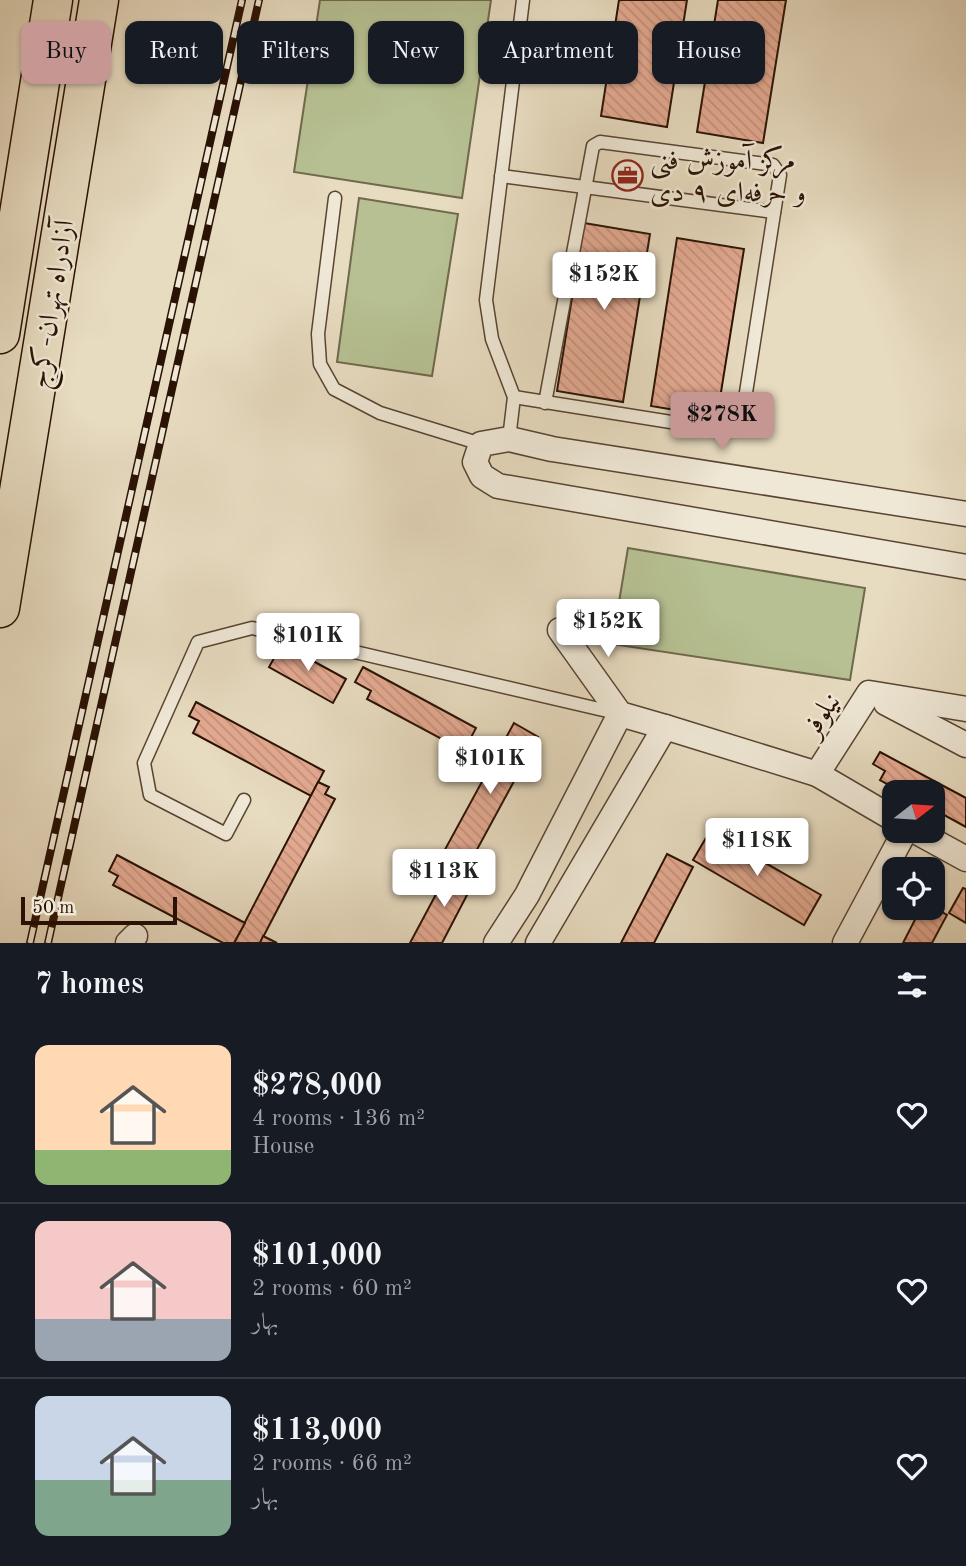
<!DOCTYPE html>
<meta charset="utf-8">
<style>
body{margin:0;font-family:"Old Standard TT",Amiri,serif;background:#20242c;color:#f1f3f6;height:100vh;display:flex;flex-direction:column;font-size:26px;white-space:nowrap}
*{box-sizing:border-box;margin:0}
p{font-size:23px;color:#9ea1a6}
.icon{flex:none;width:38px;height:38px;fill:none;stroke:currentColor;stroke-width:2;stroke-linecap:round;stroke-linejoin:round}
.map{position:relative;height:943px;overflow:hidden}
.sheet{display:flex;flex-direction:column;background:#171b24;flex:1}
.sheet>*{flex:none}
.hud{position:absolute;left:21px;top:21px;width:924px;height:63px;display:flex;gap:14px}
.needle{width:46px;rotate:73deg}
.controls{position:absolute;left:882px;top:780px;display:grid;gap:14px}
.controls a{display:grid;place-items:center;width:63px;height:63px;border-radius:14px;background:#171b24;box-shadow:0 2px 5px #0004;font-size:35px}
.scale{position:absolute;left:21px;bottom:18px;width:156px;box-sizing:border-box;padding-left:7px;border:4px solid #2a1204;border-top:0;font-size:19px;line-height:24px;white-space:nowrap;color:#2a1204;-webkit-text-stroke:5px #efe8d6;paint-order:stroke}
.price{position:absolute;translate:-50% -60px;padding:0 16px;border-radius:7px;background:#fff;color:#222;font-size:23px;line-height:46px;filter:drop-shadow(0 2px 4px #0008)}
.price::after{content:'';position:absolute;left:50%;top:42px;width:21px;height:16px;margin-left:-10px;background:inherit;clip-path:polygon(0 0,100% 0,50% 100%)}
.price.on{background:#c59692;color:#111}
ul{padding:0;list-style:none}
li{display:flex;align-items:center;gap:21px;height:175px;padding:0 35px}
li+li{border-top:2px solid #363941}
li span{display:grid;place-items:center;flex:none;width:196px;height:140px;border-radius:14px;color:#555}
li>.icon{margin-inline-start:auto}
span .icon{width:84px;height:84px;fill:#fffc;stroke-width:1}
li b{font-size:30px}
h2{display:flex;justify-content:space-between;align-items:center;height:84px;padding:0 35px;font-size:30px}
.tag{padding:0 24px;border-radius:14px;background:#171b24;box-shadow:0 2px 5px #0004;font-size:24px;line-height:63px}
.tag.on{background:#c59692;color:#111}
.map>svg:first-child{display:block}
</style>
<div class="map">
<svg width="966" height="943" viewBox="0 0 966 943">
<defs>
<pattern id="building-back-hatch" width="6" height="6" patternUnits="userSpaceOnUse" patternTransform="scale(1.75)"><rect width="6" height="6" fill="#e4aa92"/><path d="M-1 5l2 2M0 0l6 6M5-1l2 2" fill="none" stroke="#c4917c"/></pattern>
</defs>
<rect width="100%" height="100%" fill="#e7dbc0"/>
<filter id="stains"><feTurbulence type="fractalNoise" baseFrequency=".00286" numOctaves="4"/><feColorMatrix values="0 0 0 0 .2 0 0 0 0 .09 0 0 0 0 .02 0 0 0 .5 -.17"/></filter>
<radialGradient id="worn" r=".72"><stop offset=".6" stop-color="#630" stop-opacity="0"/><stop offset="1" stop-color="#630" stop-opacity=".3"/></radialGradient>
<!-- park -->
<g fill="#b6c092" stroke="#70694b" stroke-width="2">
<polygon points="320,0 491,0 462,198 294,172"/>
<polygon points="359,198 458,214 432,376 337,362"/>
<polygon points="628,548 865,588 850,680 612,644"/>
</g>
<!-- building -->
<g fill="url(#building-back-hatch)" stroke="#2a1204" stroke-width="2">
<polygon points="619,0 687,0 667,127 601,116"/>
<polygon points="718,0 786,0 763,143 697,132"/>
<polygon points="584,223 650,234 623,402 557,391"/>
<polygon points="677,238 744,249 717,417 651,406"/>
<polygon points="282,644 346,679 333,703 269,667"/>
<polygon points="363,667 476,728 464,751 367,699 371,691 355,682"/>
<polygon points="196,702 324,771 311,796 193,733 199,721 189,716"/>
<polygon points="514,723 538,737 467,868 442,855"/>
<polygon points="880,752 966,798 966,827 933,809 933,793 903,793 880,780 885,771 873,764"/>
<polygon points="318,782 329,787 325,794 335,799 260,943 234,943"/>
<polygon points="710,831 821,895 804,925 693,860"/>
<polygon points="667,854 693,867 654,943 621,943"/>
<polygon points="117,855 245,923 234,943 223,943 113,885 118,876 109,871"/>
<polygon points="464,866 478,874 442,943 410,943 442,883 453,888"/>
<polygon points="963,888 966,889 966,923 949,913"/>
<polygon points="933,907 947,915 932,943 903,943 921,908"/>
<polygon points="263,936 277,943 260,943"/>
</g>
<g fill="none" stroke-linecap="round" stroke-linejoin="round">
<defs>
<g id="service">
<polyline points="501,176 774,212"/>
<polyline points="335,198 318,334 320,364 334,389 380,413 481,444"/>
<polyline points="514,397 721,430 742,418 780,175 773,165 600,142 593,146 545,403"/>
<polyline points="509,439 514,397 492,339 486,300 523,0"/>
<polyline points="244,800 226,834 150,795 144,763 198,642 252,628 616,713"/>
</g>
<g id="minor">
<polyline points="966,514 552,449 509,439 481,444 475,462 482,476 498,486 966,567"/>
<polyline points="560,630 620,714 665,727"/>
<polyline points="886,703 966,745"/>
<polyline points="894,819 817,774 869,693 966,709"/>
<polyline points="915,831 966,859"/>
<polyline points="128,943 135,936"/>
<polyline points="496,943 527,895 620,714"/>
<polyline points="538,943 665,727 817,774"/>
<polyline points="845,943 905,831"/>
</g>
<g id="motorway">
<polyline points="0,334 53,0"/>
<polyline points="0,608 99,0"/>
</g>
</defs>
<!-- service casing -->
<use href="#service" stroke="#594433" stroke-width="15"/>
<!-- minor casing -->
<use href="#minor" stroke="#594433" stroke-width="27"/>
<!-- motorway casing -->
<use href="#motorway" stroke="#2a1204" stroke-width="41"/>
<!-- service -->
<use href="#service" stroke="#efe8d6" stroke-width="12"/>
<!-- minor -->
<use href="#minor" stroke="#efe8d6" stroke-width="24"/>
<!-- motorway -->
<use href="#motorway" stroke="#e7dbc0" stroke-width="38"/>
<defs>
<g id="rail">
<polyline points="30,943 242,0"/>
<polyline points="48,943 259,0"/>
</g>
</defs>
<!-- rail casing -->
<use href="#rail" stroke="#2a1204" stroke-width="8"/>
<!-- rail -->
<use href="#rail" stroke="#efe8d6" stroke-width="5" stroke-dasharray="16" stroke-linecap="butt"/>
</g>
<!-- icons -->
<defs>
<symbol id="office-ring" viewBox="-11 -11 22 22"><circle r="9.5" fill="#efe8d6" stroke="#8f2418" stroke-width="1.5"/><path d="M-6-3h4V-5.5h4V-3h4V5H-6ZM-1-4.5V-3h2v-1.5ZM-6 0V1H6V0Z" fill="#8f2418"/></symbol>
</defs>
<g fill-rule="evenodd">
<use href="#office-ring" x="610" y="158" width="35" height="35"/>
</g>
<g text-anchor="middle" stroke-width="5" stroke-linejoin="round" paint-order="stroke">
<!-- poi labels -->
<g font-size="28" fill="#2a1204" stroke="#efe8d6" text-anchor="start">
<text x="650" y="169">مرکز آموزش فنی<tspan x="650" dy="32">و حرفه‌ای ۹ دی</tspan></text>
</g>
<!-- street labels -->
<g font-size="28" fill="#2a1204" stroke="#efe8d6">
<text transform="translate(50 304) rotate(-81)" y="10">آزادراه تهران-کرج</text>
<text transform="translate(820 714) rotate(-57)" y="10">نیلوفر</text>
</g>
</g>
<rect width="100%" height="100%" filter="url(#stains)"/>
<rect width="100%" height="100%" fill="url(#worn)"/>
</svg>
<div class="controls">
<a><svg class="needle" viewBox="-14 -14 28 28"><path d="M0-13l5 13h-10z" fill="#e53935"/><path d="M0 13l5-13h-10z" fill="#9ea1a6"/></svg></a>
<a><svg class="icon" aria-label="locate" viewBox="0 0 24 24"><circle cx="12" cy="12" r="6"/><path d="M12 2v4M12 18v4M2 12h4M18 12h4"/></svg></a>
</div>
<div class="scale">50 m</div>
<b class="price" style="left:604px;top:312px">$152K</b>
<b class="price on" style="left:722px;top:452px">$278K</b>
<b class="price" style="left:608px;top:659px">$152K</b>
<b class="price" style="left:308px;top:673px">$101K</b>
<b class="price" style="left:490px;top:796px">$101K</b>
<b class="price" style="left:757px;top:878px">$118K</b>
<b class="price" style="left:444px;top:909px">$113K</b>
<div class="hud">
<a class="tag on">Buy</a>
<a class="tag">Rent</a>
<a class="tag">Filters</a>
<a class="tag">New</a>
<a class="tag">Apartment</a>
<a class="tag">House</a>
</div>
</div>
<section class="sheet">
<h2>7 homes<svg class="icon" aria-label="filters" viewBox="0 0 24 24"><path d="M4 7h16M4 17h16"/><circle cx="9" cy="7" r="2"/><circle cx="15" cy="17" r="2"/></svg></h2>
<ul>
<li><span style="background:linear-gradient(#ffd9b3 75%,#8fb573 0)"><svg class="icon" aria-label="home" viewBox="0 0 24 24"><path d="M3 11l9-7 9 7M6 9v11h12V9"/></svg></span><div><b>$278,000</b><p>4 rooms · 136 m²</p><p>House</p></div><svg class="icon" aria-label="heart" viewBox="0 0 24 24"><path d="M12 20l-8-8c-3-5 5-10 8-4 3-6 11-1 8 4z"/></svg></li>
<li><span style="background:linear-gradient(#f6c9c9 70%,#9aa5b1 0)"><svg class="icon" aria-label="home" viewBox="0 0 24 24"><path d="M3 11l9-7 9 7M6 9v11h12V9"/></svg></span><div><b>$101,000</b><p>2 rooms · 60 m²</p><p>بهار</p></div><svg class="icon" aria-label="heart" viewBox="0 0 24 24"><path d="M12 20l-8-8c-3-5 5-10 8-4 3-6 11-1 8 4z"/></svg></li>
<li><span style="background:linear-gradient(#c9d6e8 60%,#7fa58c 0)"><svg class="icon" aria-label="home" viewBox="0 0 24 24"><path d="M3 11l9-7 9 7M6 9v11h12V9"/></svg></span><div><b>$113,000</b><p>2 rooms · 66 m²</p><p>بهار</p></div><svg class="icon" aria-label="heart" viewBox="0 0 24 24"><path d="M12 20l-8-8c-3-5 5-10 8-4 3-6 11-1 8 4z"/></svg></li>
</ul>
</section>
